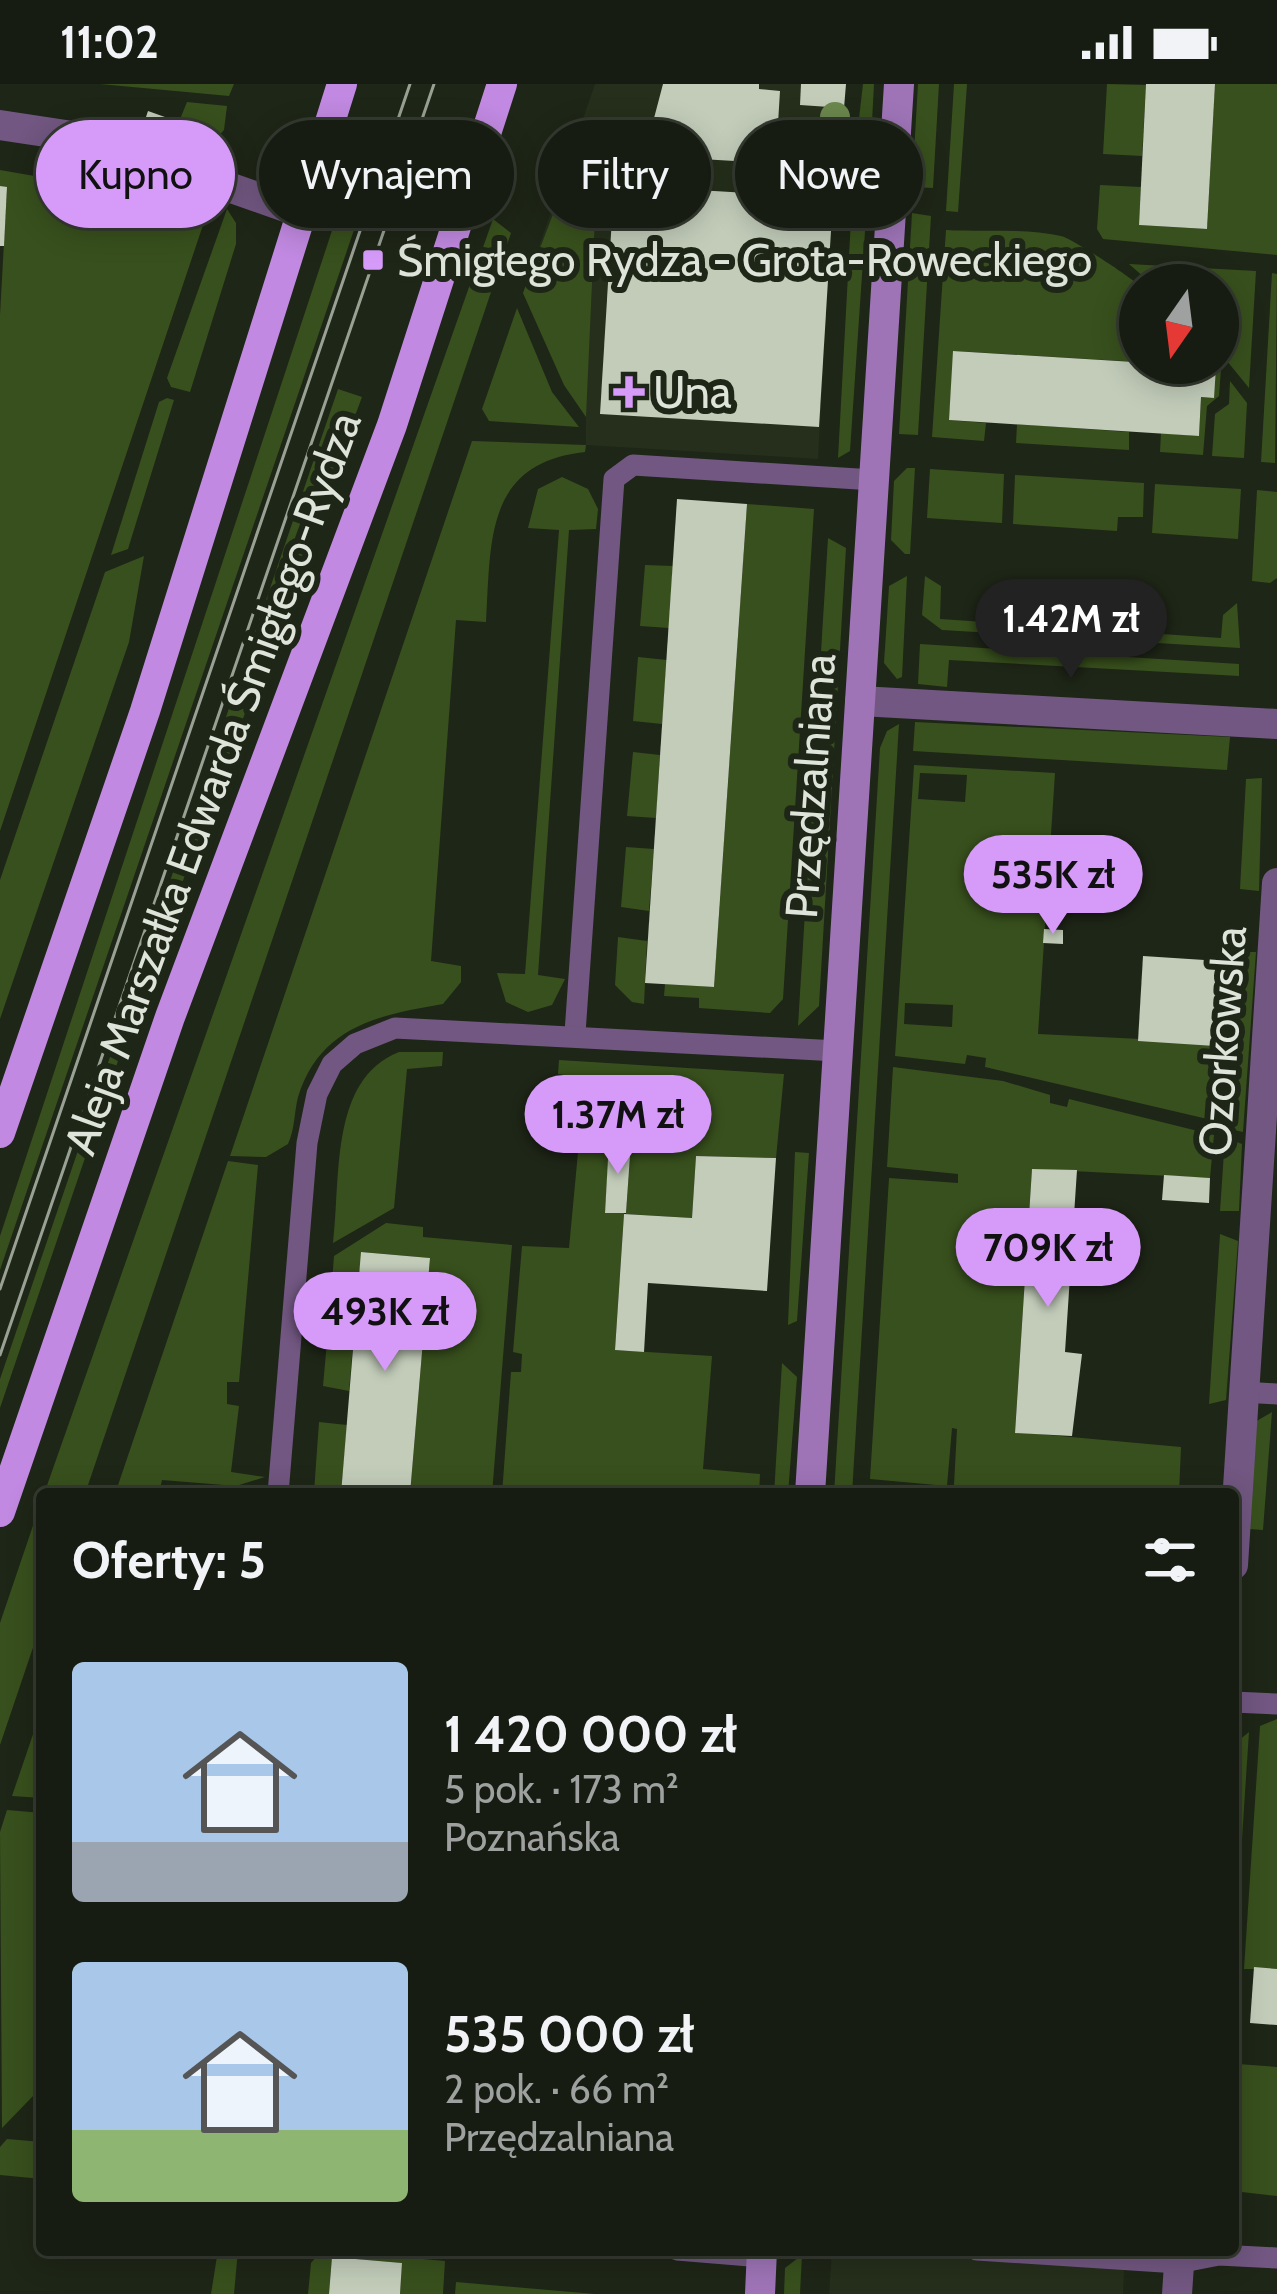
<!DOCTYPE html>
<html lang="pl">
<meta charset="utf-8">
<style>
body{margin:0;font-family:Cabin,sans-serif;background:#23291f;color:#f1f3f6;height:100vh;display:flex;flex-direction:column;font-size:45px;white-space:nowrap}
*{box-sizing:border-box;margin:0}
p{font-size:39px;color:#9ea19f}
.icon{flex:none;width:66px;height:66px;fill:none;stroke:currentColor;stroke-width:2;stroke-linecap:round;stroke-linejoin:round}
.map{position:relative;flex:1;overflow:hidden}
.details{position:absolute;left:36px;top:1404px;width:1203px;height:768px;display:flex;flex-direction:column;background:#161c11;border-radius:12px;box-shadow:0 6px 30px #0003,0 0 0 3px #353a31}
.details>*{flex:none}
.guide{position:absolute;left:36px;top:36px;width:1206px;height:108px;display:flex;gap:24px}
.needle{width:78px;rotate:194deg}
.controls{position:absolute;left:1119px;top:180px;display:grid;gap:24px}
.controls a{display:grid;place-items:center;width:120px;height:120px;border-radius:50%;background:#161c11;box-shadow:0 6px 30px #0003,0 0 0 3px #353a31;font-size:60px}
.price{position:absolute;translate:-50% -102px;padding:0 27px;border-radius:42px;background:#d69bf9;color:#111;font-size:39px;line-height:78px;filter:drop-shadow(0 3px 6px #0008)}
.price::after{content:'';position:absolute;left:50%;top:72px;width:36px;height:27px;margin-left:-18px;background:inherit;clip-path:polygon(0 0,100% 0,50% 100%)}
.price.current{background:#222;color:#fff}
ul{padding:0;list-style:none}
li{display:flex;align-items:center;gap:36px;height:300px;padding:0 36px}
li span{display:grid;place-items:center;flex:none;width:336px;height:240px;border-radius:12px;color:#555}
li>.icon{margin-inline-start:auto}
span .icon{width:144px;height:144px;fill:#fffc;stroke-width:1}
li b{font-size:51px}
h2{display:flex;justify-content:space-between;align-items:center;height:144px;padding:0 36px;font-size:51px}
.chip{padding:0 42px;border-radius:54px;background:#161c11;box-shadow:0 6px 30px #0003,0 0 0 3px #353a31;font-size:42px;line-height:108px}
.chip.current{background:#d69bf9;color:#111}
.status{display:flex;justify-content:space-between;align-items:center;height:84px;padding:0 60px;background:#161c11;direction:ltr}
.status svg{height:33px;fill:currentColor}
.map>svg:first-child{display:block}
</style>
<div class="status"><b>11:02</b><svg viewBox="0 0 49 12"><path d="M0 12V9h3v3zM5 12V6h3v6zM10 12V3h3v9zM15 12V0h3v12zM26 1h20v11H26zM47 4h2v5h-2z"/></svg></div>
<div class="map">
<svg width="1277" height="2210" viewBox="0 0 1277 2210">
<rect width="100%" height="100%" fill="#1e2617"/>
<!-- built -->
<g fill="#252f1b">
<polygon points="595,0 846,0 836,55 818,375 586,361 586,333 564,301 523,209"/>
<polygon points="832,2166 1125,2166 1123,2210 829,2210"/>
</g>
<!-- green -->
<g fill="#38501d" fill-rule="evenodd">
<polygon points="100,0 234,0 229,12"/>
<polygon points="863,0 874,0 869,95 852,95"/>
<polygon points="918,0 939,0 933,104 912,103"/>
<polygon points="954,0 967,0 958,128 946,127"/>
<polygon points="1107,0 1146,1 1142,72 1103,70"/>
<polygon points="1215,0 1277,0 1277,171 1103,155 1097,145 1100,101 1141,103 1139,141 1207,145"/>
<polygon points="187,18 227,22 224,46 214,57 169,62"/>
<polygon points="0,86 69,98 203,141 0,747 0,231 7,104 0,102"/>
<polygon points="352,86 372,93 0,1186 0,1152"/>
<polygon points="596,110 586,333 564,301 523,209 558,117 567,111"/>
<polygon points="852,117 867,118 850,367 838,374"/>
<polygon points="227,125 236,139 236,160 190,308 171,303 167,294"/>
<polygon points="912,129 931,132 918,351 899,350"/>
<polygon points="493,135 511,149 85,1410 44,1410"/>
<path d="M946,146c36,2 79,-2 115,6 12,3 68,40 79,50v76l-186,-11 -5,69 37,3 -2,18 -52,-4z"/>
<polygon points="1129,180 1256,187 1249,304 1218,266 1218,201 1153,201"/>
<polygon points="1272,189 1277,190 1275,379 1261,378"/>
<polygon points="517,224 552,308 579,343 489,337 482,325"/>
<polygon points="1148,279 1216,279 1221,285 1219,312 1207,322 1203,371 1160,368 1161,349 1199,352 1201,313 1214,314"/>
<polygon points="1230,297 1247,319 1244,374 1212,372 1215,330 1229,320"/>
<polygon points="338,305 362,313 137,921 0,1324 0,1295"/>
<polygon points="167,314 174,316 128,465 111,471 159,318"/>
<polygon points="1017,340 1129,348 1129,366 1016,359"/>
<path d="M472,357l114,4 -1,7c-100,11 -94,88 -99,170l-30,-2 -25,341 30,5v16l-18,22c-64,11 -123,22 -145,93 -4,16 -3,32 -10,47l-22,13 -36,-1z"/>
<polygon points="907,384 915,384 910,470 905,470 891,456 894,397"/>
<polygon points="930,385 1004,390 1002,439 927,434"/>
<polygon points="1015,391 1144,399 1143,433 1118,433 1117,447 1013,440"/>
<polygon points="562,393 588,405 598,425 596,445 569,446 538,891 565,895 552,921 528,928 506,918 497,889 525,890 559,446 528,444 538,405"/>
<polygon points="1155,400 1241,405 1238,455 1152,449"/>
<polygon points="1257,406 1277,408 1277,494 1270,499 1252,497"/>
<polygon points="747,420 814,425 783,915 770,929 699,924 699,914 664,912 665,900 714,903"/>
<polygon points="828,454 846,464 819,922 798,942"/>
<polygon points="144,472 129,558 0,935 0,796 105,488"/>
<polygon points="645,481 673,482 669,544 640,542"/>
<polygon points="907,492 902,593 897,595 884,579 889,502"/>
<polygon points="925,492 941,502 940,535 1221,554 1223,531 1237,519 1240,564 942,546 922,531"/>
<polygon points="920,560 1239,580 1239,592 949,576 947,603 918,600"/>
<polygon points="638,573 667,576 662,640 633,637"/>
<polygon points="915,638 1230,653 1227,686 913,667"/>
<polygon points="899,640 852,1410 834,1410 880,664 887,647"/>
<polygon points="633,668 660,671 656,734 627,732"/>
<path d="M914,681l141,8 -17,261 185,9 -7,78 -231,-54 1,-9 -19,-3 -2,9 -70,-8zM920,689l47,2 -2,27 -47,-3zM905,919l48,2 -1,22 -48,-3z"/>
<polygon points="1262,694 1259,807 1240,805 1246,695"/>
<polygon points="626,763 654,765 649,827 621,823"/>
<polygon points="618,853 647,857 644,920 632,918 615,901"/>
<polygon points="1236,868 1256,868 1243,1048 1225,1044"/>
<path d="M399,968h44l-1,14 -35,3 -13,139 -61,35c8,-63 -4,-164 66,-191z"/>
<polygon points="559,976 784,990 776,1074 696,1072 692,1134 626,1130 631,1059 610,1057 605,1128 624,1129 615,1266 712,1272 703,1385 760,1390 759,1410 502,1410 511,1288 521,1288 522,1270 513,1268 522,1162 569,1164 585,994 558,990"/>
<polygon points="893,983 1003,997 1050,1011 1050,1019 1067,1023 1069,1015 1214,1051 1210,1094 1032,1085 1015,1348 1181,1363 1179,1410 1047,1410 954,1401 957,1345 952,1344 947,1402 870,1395 889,1094 958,1099 958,1090 887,1083"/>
<polygon points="1225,1053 1242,1060 1239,1127 1220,1127"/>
<polygon points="795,1068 809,1069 797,1237 788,1241"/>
<polygon points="228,1077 258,1081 239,1298 227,1298 227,1320 239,1322 231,1388 265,1393 236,1402 162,1396 159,1410 115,1410"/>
<polygon points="386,1139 423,1143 423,1153 512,1161 492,1410 410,1410 430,1174 362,1168 358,1201 332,1198 334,1172"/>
<polygon points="1220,1150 1238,1157 1226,1316 1209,1320"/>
<polygon points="329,1235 355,1237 349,1307 323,1302"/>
<polygon points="782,1279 797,1293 788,1410 774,1410"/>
<polygon points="1272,1328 1263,1446 1249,1445 1255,1338"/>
<polygon points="319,1338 347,1341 341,1410 314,1408"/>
<polygon points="42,1415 42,1537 0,1661 0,1539"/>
<polygon points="42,1624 42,1714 12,1712"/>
<polygon points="1277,1635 1277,1885 1244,1885 1260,1642"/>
<polygon points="1249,1648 1233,1892 1233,1661"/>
<polygon points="7,1726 42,1729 33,2012 2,2044 0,1748"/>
<polygon points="1238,1980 1277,1983 1277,2112 1233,2107"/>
<polygon points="7,2055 42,2058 42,2095 0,2091 0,2063"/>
<polygon points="218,2166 238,2166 234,2210 211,2210"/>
<polygon points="322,2166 445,2177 443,2210 400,2210 402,2179 332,2173 329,2210 308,2210 311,2179"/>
<polygon points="802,2171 800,2210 784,2210 785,2184"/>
<polygon points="456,2198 595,2210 455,2210"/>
</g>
<!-- building -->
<g fill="#c2ccb9">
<polygon points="663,0 759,0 759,5 780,7 777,56 788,57 787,80 684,74 686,42 666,51 653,38"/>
<polygon points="801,0 846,0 844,24 800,21"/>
<polygon points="1146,0 1215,0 1207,145 1139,141"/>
<polygon points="148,27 179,38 171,59 141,48"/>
<polygon points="804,39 831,39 831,56 804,55"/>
<polygon points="614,101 833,114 819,343 600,330"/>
<polygon points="0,102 7,103 4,162 0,162"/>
<polygon points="953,267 1216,283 1214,314 1201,313 1199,352 949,336"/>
<polygon points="677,415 747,420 714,903 645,899"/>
<polygon points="1044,845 1063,846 1063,860 1043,859"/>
<polygon points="1143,872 1220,877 1215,962 1138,957"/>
<polygon points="609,1057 631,1058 626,1129 605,1129"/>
<polygon points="696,1072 776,1074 767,1207 648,1199 644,1268 615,1266 624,1130 692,1134"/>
<polygon points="1032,1085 1077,1086 1065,1268 1082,1270 1072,1352 1015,1349"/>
<polygon points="1164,1091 1210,1094 1209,1119 1162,1116"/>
<polygon points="361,1168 430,1174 410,1410 341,1410"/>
<polygon points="1254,1883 1277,1885 1277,1941 1250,1939"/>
<polygon points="332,2173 402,2179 400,2210 329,2210"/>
</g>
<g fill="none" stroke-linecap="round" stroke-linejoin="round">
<!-- lane -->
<g stroke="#715781" stroke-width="21">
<polyline points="575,949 614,395 633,381 874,396"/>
<polyline points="1243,1308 1277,1310"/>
<polyline points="278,1410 307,1059 317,1010 332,980 355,960 395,944 838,967"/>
<polyline points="1233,1618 1277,1620"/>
<polyline points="677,2166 762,2173"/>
<polyline points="977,2166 1178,2179 1219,2171 1277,2174"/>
</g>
<!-- street -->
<g stroke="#715781" stroke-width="30">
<polyline points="0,41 92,55 300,128"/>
<polyline points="860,617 1277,640"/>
<polyline points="1233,1481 1277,799"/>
<polyline points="1177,2210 1180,2166"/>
</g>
<!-- secondary -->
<g stroke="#9e74b7" stroke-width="30">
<polyline points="810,1410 899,0"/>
<polyline points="760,2210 762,2166"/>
</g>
<!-- primary -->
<g stroke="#c189e1" stroke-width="30">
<polyline points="0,1049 145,627 342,0"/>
<polyline points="0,1428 170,933 392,341 502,0"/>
</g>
<!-- tram -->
<g stroke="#99a094" stroke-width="3">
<polyline points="0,1205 410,0"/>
<polyline points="0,1271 434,0"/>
</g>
</g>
<!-- trees -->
<circle fill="#6b884e" cx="835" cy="33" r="15"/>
<!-- markers -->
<g fill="#d69bf9" stroke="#1e2617" stroke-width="4.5">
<rect x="361" y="164" width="24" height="24" rx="6"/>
<path d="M623 290h12v12h12v12h-12v12h-12v-12h-12v-12h12z"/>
</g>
<g text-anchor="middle" stroke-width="12" stroke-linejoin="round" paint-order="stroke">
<!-- poi labels -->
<g font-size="45" fill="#dee4da" stroke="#1e2617" text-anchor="start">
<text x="397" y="192">Śmigłego Rydza - Grota-Roweckiego</text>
<text x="653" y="324">Una</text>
</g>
<!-- street labels -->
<g font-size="45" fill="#dee4da" stroke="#1e2617">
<text transform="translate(212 699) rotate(-70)" y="16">Aleja Marszałka Edwarda Śmigłego-Rydza</text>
<text transform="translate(810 702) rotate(-86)" y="16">Przędzalniana</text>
<text transform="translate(1222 957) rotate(-86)" y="16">Ozorkowska</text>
</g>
</g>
</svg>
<div class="controls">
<a><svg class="needle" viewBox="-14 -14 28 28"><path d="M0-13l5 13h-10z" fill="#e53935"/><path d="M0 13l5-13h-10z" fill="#9ea19f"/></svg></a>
</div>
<b class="price current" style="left:1071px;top:597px">1.42M zł</b>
<b class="price" style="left:1053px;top:853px">535K zł</b>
<b class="price" style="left:618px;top:1093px">1.37M zł</b>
<b class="price" style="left:1048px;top:1226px">709K zł</b>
<b class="price" style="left:385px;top:1290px">493K zł</b>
<div class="guide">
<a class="chip current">Kupno</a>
<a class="chip">Wynajem</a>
<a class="chip">Filtry</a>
<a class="chip">Nowe</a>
</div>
<section class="details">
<h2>Oferty: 5<svg class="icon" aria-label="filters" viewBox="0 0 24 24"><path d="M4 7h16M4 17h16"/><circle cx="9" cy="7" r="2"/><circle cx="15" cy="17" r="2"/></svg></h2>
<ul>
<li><span style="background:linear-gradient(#a9c7e8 75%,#9aa5b1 0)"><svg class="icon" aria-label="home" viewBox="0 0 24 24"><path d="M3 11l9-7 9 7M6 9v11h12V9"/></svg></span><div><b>1 420 000 zł</b><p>5 pok. · 173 m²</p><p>Poznańska</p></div></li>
<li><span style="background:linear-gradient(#a9c7e8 70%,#8fb573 0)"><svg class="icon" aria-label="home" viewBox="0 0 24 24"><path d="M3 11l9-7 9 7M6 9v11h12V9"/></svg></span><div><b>535 000 zł</b><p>2 pok. · 66 m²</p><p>Przędzalniana</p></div></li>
</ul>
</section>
</div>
